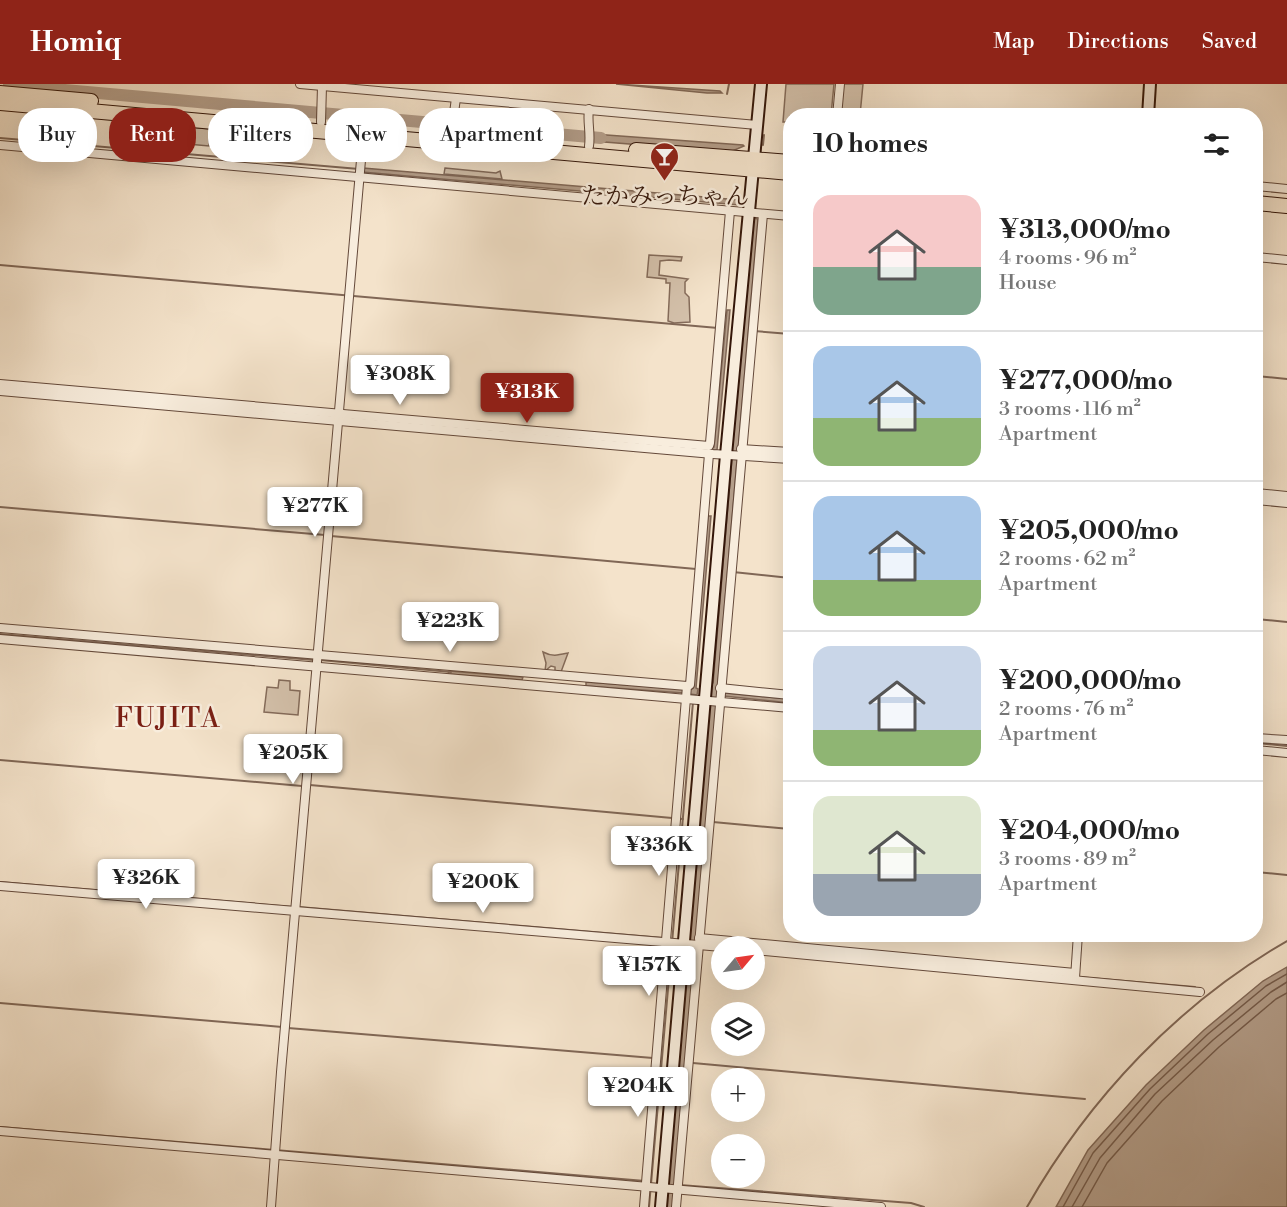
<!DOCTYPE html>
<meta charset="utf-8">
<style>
body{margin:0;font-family:"Libre Bodoni","Noto Serif JP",serif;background:#f6f6f6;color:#222;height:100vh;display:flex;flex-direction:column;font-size:22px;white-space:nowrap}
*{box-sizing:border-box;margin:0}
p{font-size:20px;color:#767676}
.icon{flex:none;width:33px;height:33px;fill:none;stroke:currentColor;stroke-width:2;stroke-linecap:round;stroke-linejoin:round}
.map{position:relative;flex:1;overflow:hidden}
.side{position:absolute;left:783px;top:24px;width:480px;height:834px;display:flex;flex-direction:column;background:#fff;border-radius:24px;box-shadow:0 6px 24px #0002}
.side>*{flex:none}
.hud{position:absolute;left:18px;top:24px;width:570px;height:54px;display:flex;gap:12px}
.needle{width:39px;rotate:61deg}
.fabs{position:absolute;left:711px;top:852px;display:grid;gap:12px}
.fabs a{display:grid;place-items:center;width:54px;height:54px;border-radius:50%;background:#fff;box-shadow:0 6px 24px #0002;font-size:30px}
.price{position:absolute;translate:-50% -51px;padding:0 14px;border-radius:6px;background:#fff;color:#222;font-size:20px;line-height:39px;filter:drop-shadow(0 2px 3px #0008)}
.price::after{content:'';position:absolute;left:50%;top:36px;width:18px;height:14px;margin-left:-9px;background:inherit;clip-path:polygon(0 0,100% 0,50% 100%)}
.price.active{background:#8f2418;color:#fff}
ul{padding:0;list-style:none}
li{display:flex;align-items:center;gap:18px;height:150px;padding:0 30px}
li+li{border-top:2px solid #e0e0e0}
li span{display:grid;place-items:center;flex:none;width:168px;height:120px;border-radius:18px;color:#555}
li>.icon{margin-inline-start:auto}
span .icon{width:72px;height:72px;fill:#fffc;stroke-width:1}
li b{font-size:26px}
h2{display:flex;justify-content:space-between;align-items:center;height:72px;padding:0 30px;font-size:26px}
.tag{padding:0 21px;border-radius:24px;background:#fff;box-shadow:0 6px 24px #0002;font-size:21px;line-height:54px}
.tag.active{background:#8f2418;color:#fff}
header{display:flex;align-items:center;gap:36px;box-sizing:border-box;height:84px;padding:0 30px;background:#8f2418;color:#fff}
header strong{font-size:28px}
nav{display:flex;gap:33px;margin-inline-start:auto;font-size:21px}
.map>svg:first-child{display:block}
</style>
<header>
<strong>Homiq</strong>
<nav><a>Map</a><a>Directions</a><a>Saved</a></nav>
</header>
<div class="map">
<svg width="1287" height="1123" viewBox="0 0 1287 1123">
<rect width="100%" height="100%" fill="#f4e3cb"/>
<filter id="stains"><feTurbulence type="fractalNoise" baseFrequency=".00333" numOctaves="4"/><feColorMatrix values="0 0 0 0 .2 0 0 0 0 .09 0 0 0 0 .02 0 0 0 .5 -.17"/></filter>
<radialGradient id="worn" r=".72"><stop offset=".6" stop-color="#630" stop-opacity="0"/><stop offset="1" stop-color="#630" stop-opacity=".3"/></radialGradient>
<!-- green -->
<g fill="#d3c0aa" stroke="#846b5a" stroke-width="1.5">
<polygon points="786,0 834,0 831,31 790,32 790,38 783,38"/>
<polygon points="843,0 863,0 860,31 840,32"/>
<polygon points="156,40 210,45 209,62 154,57"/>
<polygon points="213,45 230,47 229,62 212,60"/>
<polygon points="445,84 496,89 500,87 502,95 444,90"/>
<polygon points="649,171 682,173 681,177 669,176 660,177 659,191 688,195 685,198 685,209 689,213 690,238 674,239 668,237 670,199 666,199 666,195 647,193"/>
<path d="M543,568c9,5 16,3 25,1l-7,19 -6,-1v-4l-4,-1 -6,5 1,-8z"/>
<polygon points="279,596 290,597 290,606 300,607 298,631 264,628 267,603 278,604"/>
</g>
<!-- water -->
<g fill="#b39d89" stroke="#806756" stroke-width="1.5">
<polygon points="616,0 720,7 722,9 707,9"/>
<polygon points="593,50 743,61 744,62 730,68 592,57"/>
<polygon points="363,84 739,116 739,121 362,88"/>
<polygon points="753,134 758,135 738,367 732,367"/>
<polygon points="727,226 730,226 717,366 710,367 710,365 714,363"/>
<polygon points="732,374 735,374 737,376 717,611 712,612"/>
<polygon points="708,432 711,432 696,604 698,605 697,611 690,610 689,606"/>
<polygon points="449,587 523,593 522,596 448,590"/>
<polygon points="586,598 684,605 684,609 586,602"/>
<polygon points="724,609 790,615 790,619 724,612"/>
<polygon points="1287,883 1287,1123 1056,1123 1088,1066 1146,1001 1204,946 1263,897"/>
</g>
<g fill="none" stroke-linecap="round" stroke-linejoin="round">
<!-- shore -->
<g stroke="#745a49" stroke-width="1.5">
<polyline points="1063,1123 1093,1069 1150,1005 1208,950 1266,902 1287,890"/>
<polyline points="1072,1123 1100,1074 1155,1010 1213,956 1271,908 1287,898"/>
<polyline points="1082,1123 1107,1079 1162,1017 1219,963 1276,915 1287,909"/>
</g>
<!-- stream -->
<g stroke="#806756" stroke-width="2">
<polyline points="727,10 729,0"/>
<polyline points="0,54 359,85"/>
<polyline points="763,61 764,51"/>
<polyline points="0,181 718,244"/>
<polyline points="754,247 790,250"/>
<polyline points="1256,292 1287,295"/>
<polyline points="0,423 325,451"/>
<polyline points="331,452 696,485"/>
<polyline points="733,488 790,494"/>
<polyline points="1256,535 1287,538"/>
<polyline points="0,550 314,576"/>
<polyline points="320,576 451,588"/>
<polyline points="1256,659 1287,662"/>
<polyline points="0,676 302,702"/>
<polyline points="310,701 683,735"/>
<polyline points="703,737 705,737"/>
<polyline points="713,738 790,745"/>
<polyline points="1256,788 1287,791"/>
<polyline points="0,798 293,823"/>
<polyline points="299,823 664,854"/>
<polyline points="692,857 695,857"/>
<polyline points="1078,893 1195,903"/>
<polyline points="0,919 282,943"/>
<polyline points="288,944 653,974"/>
<polyline points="681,978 684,978"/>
<polyline points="693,979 1085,1015"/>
<polyline points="0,1043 645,1097"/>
<polyline points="670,1100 674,1100"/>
<polyline points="680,1101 911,1119 924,1123"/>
<polyline points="649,1123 693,618"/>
<path d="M1027,1123c62,-109 151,-203 260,-266"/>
</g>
<!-- canal -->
<polyline stroke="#b39d89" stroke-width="7" points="668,1123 714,603"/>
<!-- river -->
<polyline stroke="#b39d89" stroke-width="12" points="9,1 601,54"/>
<defs>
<g id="street">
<polyline points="300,0 757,41"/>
<polyline points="456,14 454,29 463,30 461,50"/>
<path d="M589,25c-2,13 2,24 0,37"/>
<polyline points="837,32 840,0"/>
<polyline points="321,38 322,2"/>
<polyline points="0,61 790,132"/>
<polyline points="1256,102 1287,105"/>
<polyline points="1256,173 1287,176"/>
<polyline points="0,300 709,362 710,359 730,127"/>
<polyline points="0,307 713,370 790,375"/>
<polyline points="741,365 790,368"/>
<polyline points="1256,409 1287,412"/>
<polyline points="1256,416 1287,419"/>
<polyline points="0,544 687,602 690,601 709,370"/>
<polyline points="0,555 790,624"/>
<polyline points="720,604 790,611"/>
<polyline points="1256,654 1287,656"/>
<polyline points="1256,666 1287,669"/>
<polyline points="0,802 722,863"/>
<polyline points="699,854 1075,889"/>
<polyline points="754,866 1200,908"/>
<polyline points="1075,894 1078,850"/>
<polyline points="0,1047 881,1123"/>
<polyline points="271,1123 281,988 364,42"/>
<polyline points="644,1123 687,602"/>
<polyline points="676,1123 763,130"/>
</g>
<g id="secondary">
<polyline points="1148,32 1150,0"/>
<polyline points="661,1123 726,371 761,0"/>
</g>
<g id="highway">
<polyline points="0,9 91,17"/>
<polyline points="0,19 790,89"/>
<polyline points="636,66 790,78"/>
<polyline points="1256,119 1287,122"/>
</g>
</defs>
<!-- street casing -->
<use href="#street" stroke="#64493a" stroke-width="10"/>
<!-- secondary casing -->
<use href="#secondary" stroke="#341609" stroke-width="14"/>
<!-- highway casing -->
<use href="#highway" stroke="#341609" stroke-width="16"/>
<!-- street -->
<use href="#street" stroke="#f8eddd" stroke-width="8"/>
<!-- secondary -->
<use href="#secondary" stroke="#f8eddd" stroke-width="10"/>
<!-- highway -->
<use href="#highway" stroke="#f4e3cb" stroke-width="14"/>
</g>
<!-- icons -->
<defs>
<symbol id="bar-pin" viewBox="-11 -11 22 30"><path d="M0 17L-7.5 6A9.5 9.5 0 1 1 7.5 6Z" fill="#8f2418" stroke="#f8eddd"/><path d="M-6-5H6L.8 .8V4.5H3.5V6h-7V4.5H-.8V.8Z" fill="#fff"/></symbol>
</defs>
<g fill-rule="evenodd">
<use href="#bar-pin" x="648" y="56" width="33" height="45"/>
</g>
<g text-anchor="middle" stroke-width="5" stroke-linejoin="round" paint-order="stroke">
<!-- poi labels -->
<g font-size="24" fill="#341609" stroke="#f8eddd">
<text x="665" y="120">たかみっちゃん</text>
</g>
<!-- quarter labels -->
<g font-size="27" letter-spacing="1.5" fill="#7a1f14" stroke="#f8eddd">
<text x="168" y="643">FUJITA</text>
</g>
</g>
<rect width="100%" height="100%" filter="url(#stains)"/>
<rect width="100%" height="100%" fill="url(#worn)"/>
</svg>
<div class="fabs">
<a><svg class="needle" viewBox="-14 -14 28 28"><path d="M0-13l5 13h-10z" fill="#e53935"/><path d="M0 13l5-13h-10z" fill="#767676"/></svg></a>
<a><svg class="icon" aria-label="layers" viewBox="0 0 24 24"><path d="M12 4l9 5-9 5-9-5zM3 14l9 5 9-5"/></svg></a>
<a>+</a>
<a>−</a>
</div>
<b class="price" style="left:400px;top:322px">¥308K</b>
<b class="price active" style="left:527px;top:340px">¥313K</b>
<b class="price" style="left:315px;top:454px">¥277K</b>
<b class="price" style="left:450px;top:569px">¥223K</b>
<b class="price" style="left:293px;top:701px">¥205K</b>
<b class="price" style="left:659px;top:793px">¥336K</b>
<b class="price" style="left:146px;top:826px">¥326K</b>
<b class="price" style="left:483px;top:830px">¥200K</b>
<b class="price" style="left:649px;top:913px">¥157K</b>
<b class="price" style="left:638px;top:1034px">¥204K</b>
<div class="hud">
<a class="tag">Buy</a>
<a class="tag active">Rent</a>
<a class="tag">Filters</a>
<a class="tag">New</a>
<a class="tag">Apartment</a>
</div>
<section class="side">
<h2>10 homes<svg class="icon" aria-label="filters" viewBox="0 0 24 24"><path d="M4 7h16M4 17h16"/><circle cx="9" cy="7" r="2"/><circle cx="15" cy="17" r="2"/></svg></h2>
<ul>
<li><span style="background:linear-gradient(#f6c9c9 60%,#7fa58c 0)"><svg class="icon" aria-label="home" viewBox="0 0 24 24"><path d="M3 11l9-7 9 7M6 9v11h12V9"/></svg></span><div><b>¥313,000/mo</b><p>4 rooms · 96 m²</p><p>House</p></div></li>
<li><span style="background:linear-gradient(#a9c7e8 60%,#8fb573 0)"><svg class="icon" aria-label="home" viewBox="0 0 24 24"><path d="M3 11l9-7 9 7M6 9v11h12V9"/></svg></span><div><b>¥277,000/mo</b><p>3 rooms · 116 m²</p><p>Apartment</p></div></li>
<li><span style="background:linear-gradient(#a9c7e8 70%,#8fb573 0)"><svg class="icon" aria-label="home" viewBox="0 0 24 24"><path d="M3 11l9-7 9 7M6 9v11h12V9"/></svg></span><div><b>¥205,000/mo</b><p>2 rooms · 62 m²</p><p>Apartment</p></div></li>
<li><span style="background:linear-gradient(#c9d6e8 70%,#8fb573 0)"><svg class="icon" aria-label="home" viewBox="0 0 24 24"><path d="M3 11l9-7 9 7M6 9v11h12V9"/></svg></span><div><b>¥200,000/mo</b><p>2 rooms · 76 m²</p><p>Apartment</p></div></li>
<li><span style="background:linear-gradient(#dfe7d0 65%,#9aa5b1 0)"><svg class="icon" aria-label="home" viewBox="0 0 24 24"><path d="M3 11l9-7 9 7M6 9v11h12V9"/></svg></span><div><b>¥204,000/mo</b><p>3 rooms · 89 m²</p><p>Apartment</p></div></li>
</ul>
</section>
</div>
